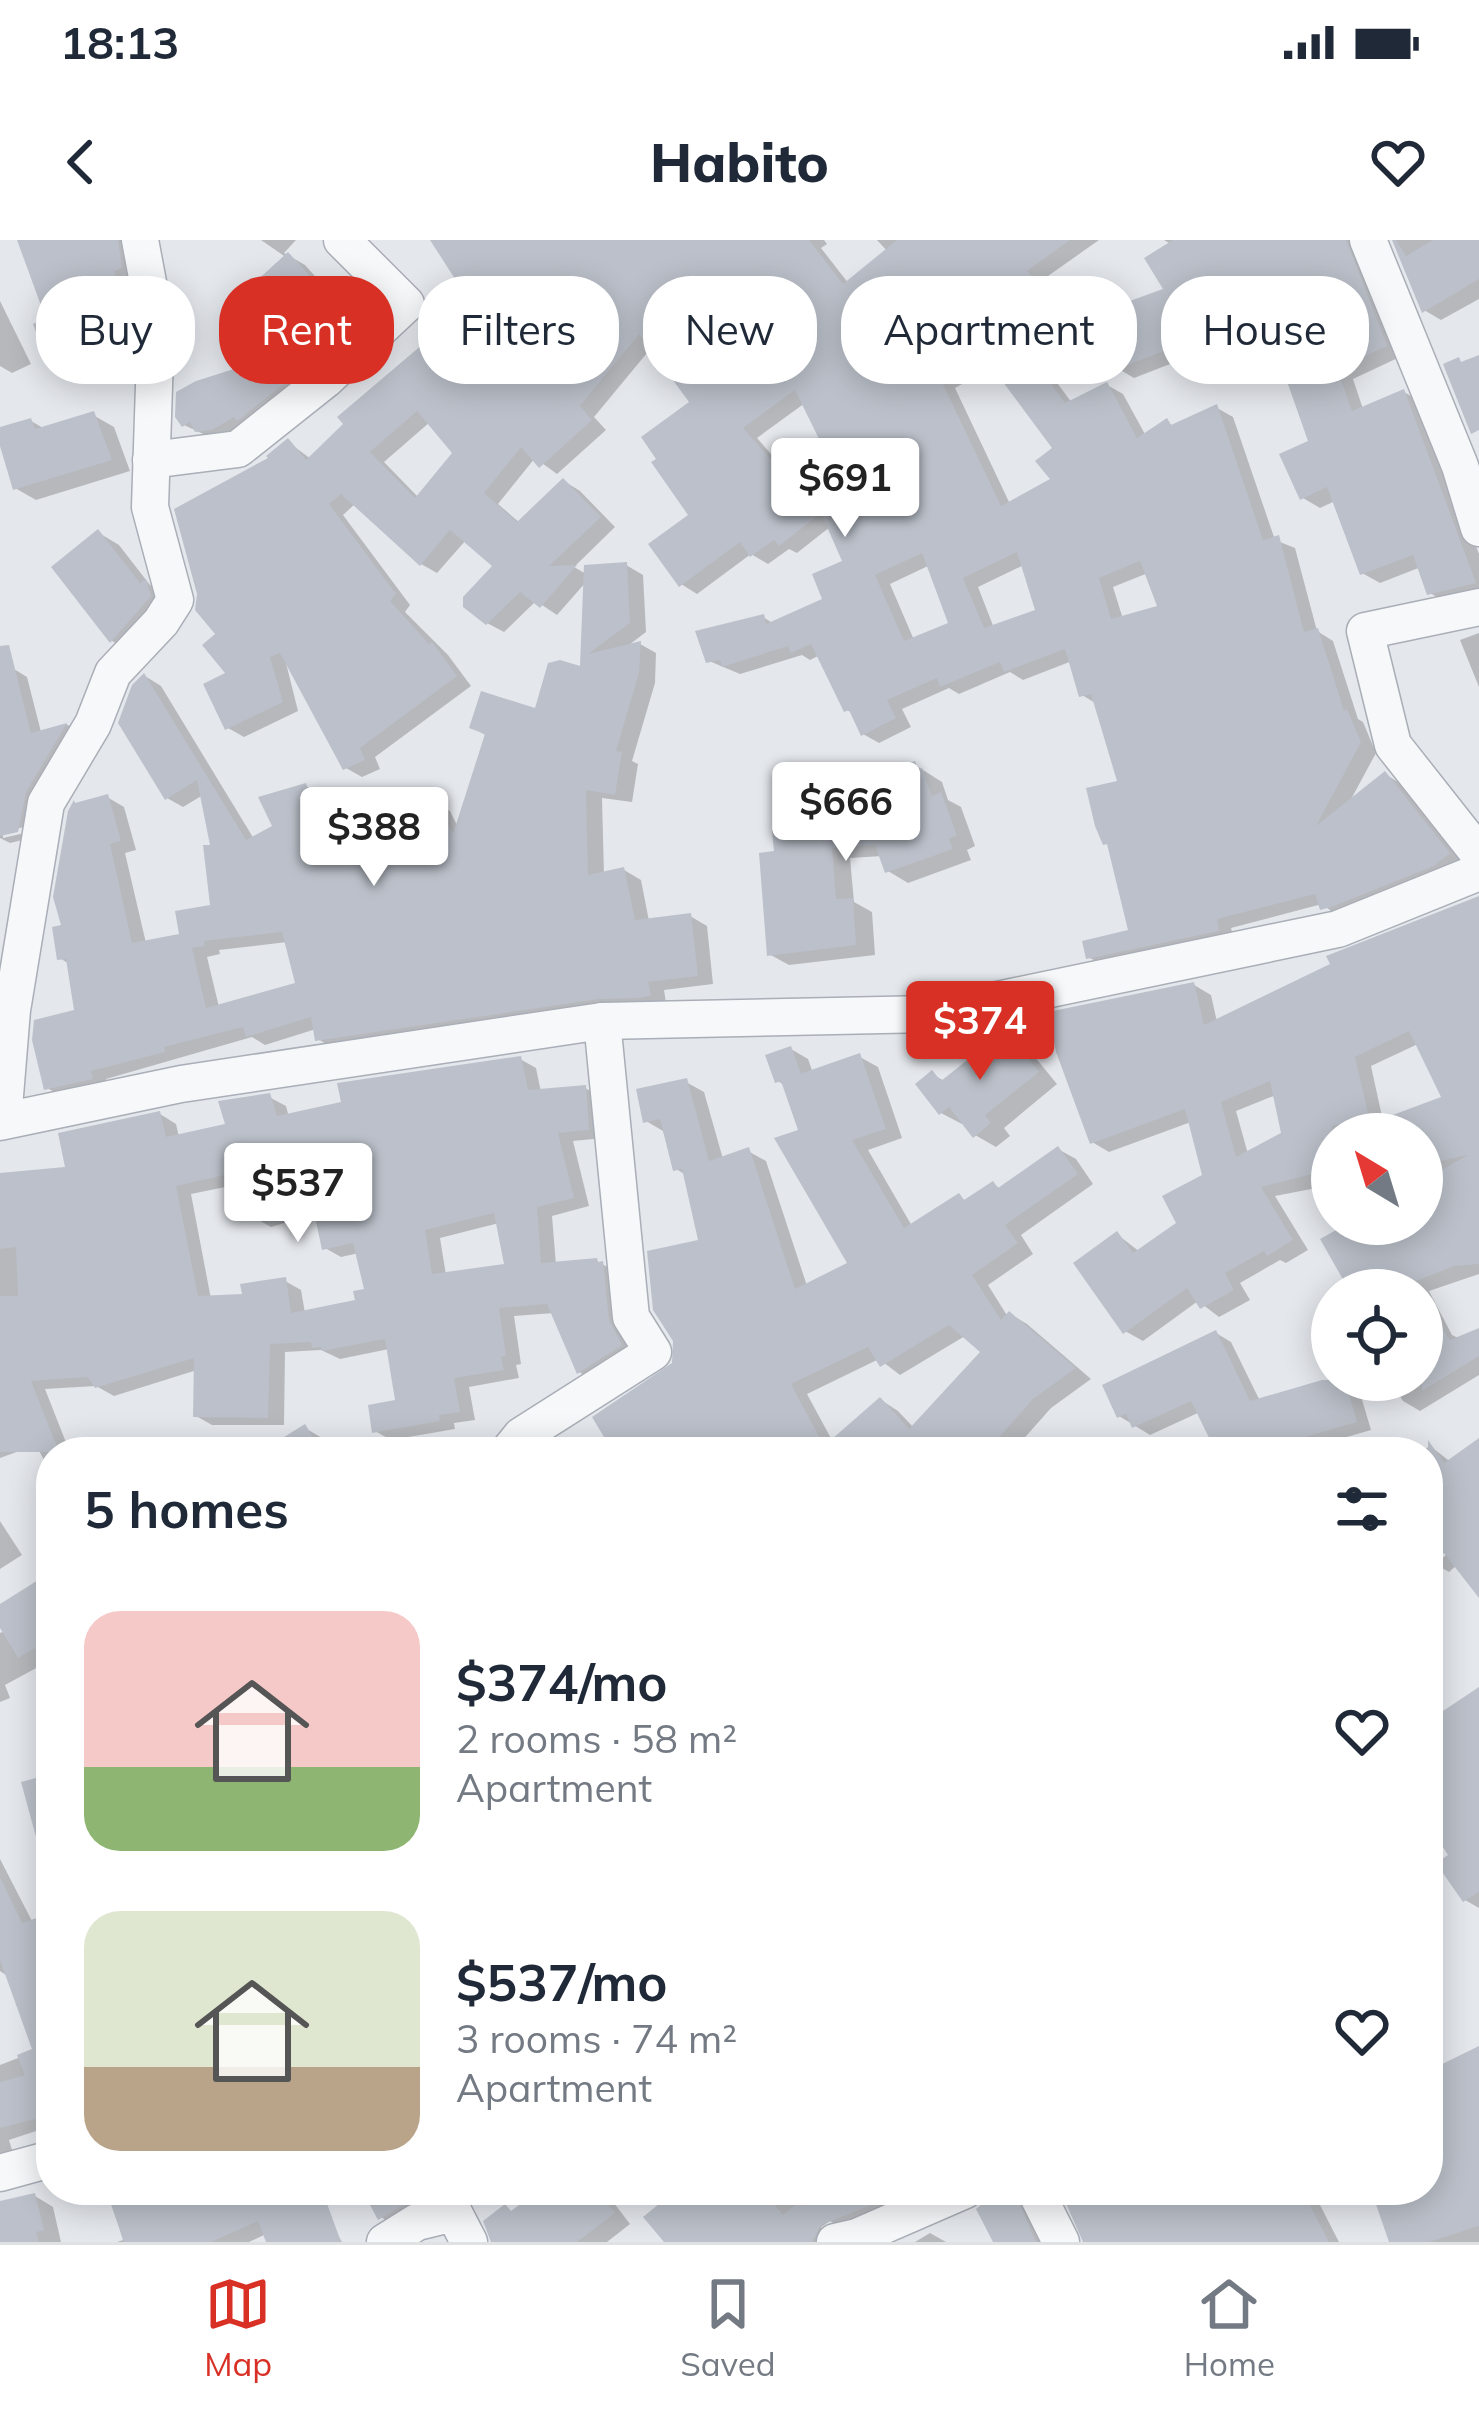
<!DOCTYPE html>
<meta charset="utf-8">
<style>
body{margin:0;font-family:Mulish,sans-serif;background:#f6f6f7;color:#1f2937;height:100vh;display:flex;flex-direction:column;font-size:45px;white-space:nowrap}
*{box-sizing:border-box;margin:0}
p{font-size:39px;color:#747a83}
.icon{flex:none;width:66px;height:66px;fill:none;stroke:currentColor;stroke-width:2;stroke-linecap:round;stroke-linejoin:round}
.map{position:relative;flex:1;overflow:hidden}
.sheet{position:absolute;left:36px;top:1197px;width:1407px;height:768px;display:flex;flex-direction:column;background:#fff;border-radius:48px;box-shadow:0 6px 30px #0003}
.sheet>*{flex:none}
.top-card{position:absolute;left:36px;top:36px;width:1407px;height:108px;display:flex;gap:24px}
.needle{width:78px;rotate:322deg}
.controls{position:absolute;left:1311px;top:873px;display:grid;gap:24px}
.controls a{display:grid;place-items:center;width:132px;height:132px;border-radius:50%;background:#fff;box-shadow:0 6px 30px #0003;font-size:60px}
.price{position:absolute;translate:-50% -102px;padding:0 27px;border-radius:12px;background:#fff;color:#222;font-size:39px;line-height:78px;filter:drop-shadow(0 3px 6px #0008)}
.price::after{content:'';position:absolute;left:50%;top:72px;width:36px;height:27px;margin-left:-18px;background:inherit;clip-path:polygon(0 0,100% 0,50% 100%)}
.price.active{background:#d93025;color:#fff}
ul{padding:0;list-style:none}
li{display:flex;align-items:center;gap:36px;height:300px;padding:0 48px}
li span{display:grid;place-items:center;flex:none;width:336px;height:240px;border-radius:36px;color:#555}
li>.icon{margin-inline-start:auto}
span .icon{width:144px;height:144px;fill:#fffc;stroke-width:1}
li b{font-size:51px}
h2{display:flex;justify-content:space-between;align-items:center;height:144px;padding:0 48px;font-size:51px}
.chip{padding:0 42px;border-radius:48px;background:#fff;box-shadow:0 6px 30px #0003;font-size:42px;line-height:108px}
.chip.active{background:#d93025;color:#fff}
.status{display:flex;justify-content:space-between;align-items:center;height:84px;padding:0 60px;background:#fff;direction:ltr}
.status svg{height:33px;fill:currentColor}
header{display:flex;justify-content:space-between;align-items:center;height:156px;padding:0 48px;background:#fff;font-size:54px;font-weight:800}
.menu{display:flex;justify-content:space-around;align-items:center;height:168px;border-top:3px solid #e0e1e3;background:#fff;font-size:33px;color:#747a83}
.menu a{display:grid;justify-items:center;gap:6px}
.menu .active{color:#d93025}
.map>svg:first-child{display:block}
</style>
<div class="status"><b>18:13</b><svg viewBox="0 0 49 12"><path d="M0 12V9h3v3zM5 12V6h3v6zM10 12V3h3v9zM15 12V0h3v12zM26 1h20v11H26zM47 4h2v5h-2z"/></svg></div>
<header><svg class="icon" aria-label="back" viewBox="0 0 24 24"><path d="M15 5l-7 7 7 7"/></svg>Habito<svg class="icon" aria-label="heart" viewBox="0 0 24 24"><path d="M12 20l-8-8c-3-5 5-10 8-4 3-6 11-1 8 4z"/></svg></header>
<div class="map">
<svg width="1479" height="2002" viewBox="0 0 1479 2002">
<rect width="100%" height="100%" fill="#e4e7ec"/>
<!-- shadow -->
<g fill="#0003" fill-rule="evenodd">
<polygon points="61,0 132,0 148,129 129,128 110,117 114,61 62,80 76,115 55,123 49,120 57,76 45,69"/>
<polygon points="261,0 296,0 284,13 305,25 338,62 357,51 388,74 230,197 214,199 184,185 234,132 241,137 284,101 287,18"/>
<path d="M444,0h380l3,4 -6,4 28,36 40,-31 -12,-13h222l-58,41 6,7 -9,6 33,44 -30,23 31,42 35,-18 16,9 23,42 21,-14 8,5 42,-19 16,9 42,123 20,8 22,83 16,10 25,78 5,3 13,31 -27,50 36,-29 16,10 63,79 -125,54 -17,-13 -91,24 3,11 -129,27 -17,-9 43,-25 -11,-149 -23,-79 -15,-9 -10,-34 -49,19 -13,-8 -51,22 -10,-6 -47,21 9,18 -32,16 -16,-9 -9,-20 -7,-4 -27,-55 -10,5 -8,-5 -62,19 -31,-13 54,-44 11,7 52,-23 20,-39 -16,-35 -33,26 -8,-4 -21,15 -17,-10 -54,40 -16,-10 11,-68 1,-113 -41,-56 -58,70 12,13 -49,44 -22,-16 -37,46 22,19 44,-42 16,10 35,36 -41,40 12,7 40,-9 17,10 3,57 -21,16 15,-4 16,9 -1,30 -23,78 6,3 -6,38 -30,-4 2,77 20,-5 17,10 8,41 41,-5 17,10 6,58 -49,6 2,13 -332,46 -16,-10 -2,-10 -51,16 -13,-8 -146,42 2,9 -44,9 -17,-9 30,-76 -8,-48 -9,-6 5,-30 42,-131 17,10 12,43 -11,3 21,90 37,-6 31,-30 -1,-60 -10,-52 -20,12 -16,-9 -22,-122 16,10 93,153 22,-12 30,-41 16,10 11,38 50,-27 18,12 32,-17 17,9 8,16 29,-91 -15,-9 65,-15 46,-42 3,-88 -29,33 -21,-14 -32,31 -17,-9 9,-57 -30,-26 -29,33 -16,-9 -65,-61 -13,12 67,90 -5,7 43,43 23,31 -96,71 5,12 -18,8 -16,-9 -62,-113 14,56 -54,26 -16,-9 2,-54 -11,-40 54,-175 15,-17 23,17 113,-111 16,9 17,20 25,-11 32,-29 28,22 35,-43 -17,-21 -42,27 -19,-13 -8,5 -16,-9zM994,126l62,82 -2,32 -44,24 -55,-116zM805,163l19,39 -38,29 -29,-33zM430,182l26,31 -37,45 -35,-36zM930,325l22,59 -38,16 -24,-56zM1024,325l14,47 -44,16 -16,-41zM1148,333l13,35 -38,11 -10,-32zM287,702l12,43 -80,22 -12,-50 13,-3 -1,-4z"/>
<polygon points="1164,0 1368,0 1402,116 1353,139 1363,169 1404,152 1421,162 1479,314 1479,355 1447,363 1430,353 1421,327 1380,343 1362,333 1335,261 1320,268 1303,258 1312,203 1284,126 1259,137 1242,127 1232,105 1215,112 1209,109 1134,138 1117,128 1167,50 1179,9"/>
<polygon points="1393,0 1479,0 1479,59 1441,80 1424,70"/>
<polygon points="0,61 31,124 12,133 0,126"/>
<polygon points="93,175 114,187 130,231 36,260 15,248 0,190 31,181 45,189"/>
<polygon points="99,293 119,305 150,345 166,354 133,412 112,401 55,328"/>
<polygon points="1479,393 1479,447 1460,400"/>
<polygon points="14,429 27,437 41,492 66,484 78,491 32,585 3,592 3,598 33,591 31,598 10,603 0,598 0,432"/>
<polygon points="915,525 942,542 948,560 961,567 975,606 967,610 971,620 908,643 888,631 882,616 850,618 854,662 872,672 875,715 789,725 769,714 762,615 894,583"/>
<path d="M1479,659v375l-50,17 23,44 6,3 21,-7v44l-59,36 -17,-10 -13,-21h32v-90h-70l1,-66h69v-39l15,-11 -15,4v-44h-90v51l-57,11 33,54 -22,13 -6,-3 -40,23 10,17 -31,17 -21,-16 -55,40 -18,-10 -7,-96 22,17 40,-28 26,-48 -15,-54 -82,30 -17,-10 102,-157 17,10 6,27zM1418,804l27,54 -62,23 -12,-55zM1276,855l9,39 -37,20 -12,-43z"/>
<polygon points="1005,793 1025,805 1057,844 1004,888 1010,896 996,907 975,895 965,882 962,884 941,873 932,834 946,842"/>
<path d="M791,809l17,10 5,14 47,-16 18,10 24,71 -34,12 44,76 47,-29 9,5 25,-18 8,5 57,-40 18,10 17,25 -72,51 12,19 -45,31 20,32 2,-3 17,10 64,55 -40,29 -39,44h-387l54,-100 -23,-43 45,-67 -15,-67 -10,-6 -13,-38 -17,-10 40,-39 18,10 19,67 25,-8 18,10 41,125 44,-22 -64,-177 -9,-6zM965,1096l19,16 -70,76 -16,-17 -17,-11 -48,42 -26,-48 72,-35 21,16z"/>
<path d="M520,819l16,9 5,24 44,-4 16,9 3,41 -31,3 16,65 -37,10 4,49 41,-4 22,13 18,81 -42,26 -16,-9 -25,-59 -40,3 7,48 -5,1 3,13 -50,9 6,33 -21,3 1,6 -64,11 -16,-9 24,-29 -10,-53 -49,10 -19,-9 -36,2 -1,73h-72l-16,-9 1,-46 -83,26 -18,-10 -51,3 24,61 17,-9 17,11h-52v21l-15,-28 -36,13v-282l69,-7 91,-55 16,10 3,13 50,-11 40,-29 17,9 3,11zM245,943l10,35 16,9 46,-14 8,35 16,9 18,-4 8,38 -9,12 -53,10 -4,-23 -16,-9 -40,16 -34,2 -20,-105zM499,983l9,44 -62,8 -6,-37z"/>
<polygon points="1216,1093 1231,1102 1260,1161 1332,1140 1348,1140 1358,1146 1371,1190 1295,1212 1219,1212 1200,1172 1150,1195 1119,1176"/>
<polygon points="305,1188 322,1198 331,1212 270,1212"/>
<polygon points="1479,1202 1479,1353 1457,1325 1449,1332 1435,1324 1457,1306 1433,1317 1433,1323 1428,1317 1428,1212 1421,1212 1430,1206 1452,1223"/>
<polygon points="0,1281 22,1315 0,1329"/>
<polygon points="51,1342 51,1420 5,1445 10,1458 0,1462 0,1393 5,1391 0,1382 0,1367"/>
<polygon points="1479,1450 1479,1668 1465,1660 1453,1616 1428,1581 1428,1476 1432,1482"/>
<polygon points="0,1619 33,1683 51,1678 51,1886 9,1900 13,1913 0,1915 0,1825 36,1811 9,1737 0,1731"/>
<polygon points="1479,1810 1479,2002 1393,2002 1375,1950 1428,1950 1428,1834"/>
<polygon points="108,1950 310,1950 342,2002 269,2002 266,1994 249,2002 117,2002 123,2000"/>
<polygon points="366,1950 483,1950 400,1989 381,1977"/>
<polygon points="544,1950 604,1950 630,1984 607,2002 494,2002 505,1968 514,1973"/>
<polygon points="681,1950 952,1950 846,1990 830,1981 821,1987 830,2002 667,2002"/>
<polygon points="990,1950 1033,1950 1048,2002 996,2002"/>
<polygon points="1061,1950 1337,1950 1319,1963 1339,2002 1086,2002"/>
<polygon points="35,1956 53,1967 61,2002 0,2002 0,1964"/>
<polygon points="930,1993 946,2002 915,2002"/>
</g>
<!-- building -->
<g fill="#bbc0ca" fill-rule="evenodd">
<polygon points="17,0 118,0 122,28 114,31 132,83 130,120 107,118 112,45 43,71"/>
<path d="M430,0h379l34,44 54,-44h173l-43,31 6,7 -9,6 33,44 -30,23 38,52 42,-21 30,56 30,-20 4,7 46,-21 46,136 16,-5 25,97 14,-4 26,83 3,-2 14,33 -45,84 69,-55 65,82 -16,13 -103,41 -11,3 -5,-16 -98,25 2,12 -133,28 -4,-18 46,-11 -21,-86 -4,1 -8,-19 -9,-38 31,-7 -26,-87 -12,3 -14,-48 -61,23 -4,-10 -60,25 -3,-9 -50,22 9,18 -35,18 -12,-26 -5,2 -33,-68 -20,9 -3,-7 -66,21 -2,-7 -14,3 -11,-32 69,-17 2,10 56,-25 -10,-25 30,-13 -21,-48 -42,33 -5,-6 -24,17 -10,-15 -61,45 -31,-43 40,-29 -37,-53 5,-3 -15,-22 48,-35 -50,-68 -59,72 12,14 -53,48 -18,-21 -37,46 33,29 46,-44 38,39 -52,49 28,-1 -37,43 -20,-16 -34,33 -23,-18v-10l29,-31 -42,-36 -30,36 -79,-72 -12,10 67,90 -6,7 39,43 3,-2 25,34 -97,72 5,12 -22,10 -63,-117 -10,4 13,45 -58,28 -22,-46 22,-11 -23,-28 13,-11 -20,-24 2,-16 -23,-85 94,-51 -2,-2 22,-18 18,22 37,-36 -6,-7 86,-73 29,33 22,-20 6,7 34,-31 24,27 35,-44 -26,-32 -48,31 -11,-18 -15,10zM983,115l69,93 -17,13 15,18 -49,27 -61,-128zM795,150l25,51 -39,30 -38,-43zM417,171l35,42 -37,45 -45,-46zM1017,312l18,58 -51,18 -21,-50zM922,313l26,70 -44,18 -29,-66zM1140,321l17,45 -46,13 -12,-41z"/>
<polygon points="1173,0 1346,0 1387,106 1337,129 1352,171 1404,149 1476,343 1427,355 1413,315 1360,335 1327,247 1300,260 1279,214 1308,201 1277,113 1239,129 1223,93 1195,104 1193,100 1114,130 1094,74 1163,49 1144,18"/>
<polygon points="1392,0 1396,0 1406,16 1433,0 1479,0 1479,39 1422,73"/>
<polygon points="288,12 333,61 357,47 374,63 310,123 237,181 234,177 212,190 195,192 190,182 182,187 175,177 176,152 196,141 234,129 238,136 280,101 240,56"/>
<polygon points="57,73 72,113 47,122 33,84"/>
<polygon points="1479,115 1479,190 1471,194 1443,124 1459,117 1461,122"/>
<polygon points="94,171 112,220 13,250 0,206 0,187 31,178 35,189"/>
<polygon points="98,289 140,343 146,339 151,356 110,403 51,327"/>
<path d="M627,322l3,61 -42,31 53,-13 -2,32 -23,78 6,1 -7,43 -29,-5 2,85 36,-8 11,53 56,-7 7,63 -50,6 3,13 -11,3 -41,1 -284,42 -4,-24 -65,20 -3,-10 -79,20 1,5 -74,19 2,8 -49,11 -12,-50 2,-20 40,-10 -8,-51 -9,1 -5,-33 9,-2 -8,-28 15,-86 6,-11 1,3 33,-9 13,47 -11,3 22,99 47,-9 -4,-23 35,-6 -7,-60h7l-13,-65 -32,20 -47,-77 14,-38 12,-12 102,167 26,-14 -14,-29 48,-14 16,54 61,-34 9,18 41,-23 20,36 32,-100 -16,-6 12,-37 54,17 13,-45 12,-3 20,6 4,-101zM282,692l13,51 -89,25 -14,-60 13,-2 -1,-5z"/>
<polygon points="9,405 31,493 67,483 26,552 18,592 0,596 0,406"/>
<polygon points="915,521 918,530 922,528 932,556 941,552 957,595 949,599 953,609 885,633 875,605 832,608 836,659 853,658 856,705 767,716 759,613 774,611 772,591 890,581 874,537"/>
<path d="M1479,656v368l-25,2 -40,16 4,8h-69l-29,-51 27,-15h75v-43l46,-26 -46,10v-31h-25l-7,-18 51,-19 -32,-66 -54,26 14,60 -37,9v43l-71,18 32,53 -26,16 -3,-5 -39,22 9,17 -34,19 -13,-21 -64,46 -50,-71 44,-32 16,22 43,-30 -14,-27 40,-21 -17,-66 -95,35 -34,-92 -8,-40 146,-30 10,43 126,-61 -4,-8zM1270,841l11,52 -45,24 -15,-55z"/>
<polygon points="1005,790 1039,832 985,875 991,883 973,898 949,867 939,875 915,844 932,830 941,841"/>
<path d="M791,806l10,28 -10,3 69,-24 26,76 -34,11 52,88 55,-35 5,7 29,-19 5,7 60,-42 20,28 -73,51 13,18 -46,32 29,45 8,-9 67,57 -43,31 -47,53h-373l-21,-35 80,-54 1,-22 -20,-31 -6,-59 51,-11 -16,-71 -9,2 -13,-52 -17,4 -7,-34 51,-11 22,83 40,-14 46,142 52,-26 -73,-125 24,-8 -17,-49 -6,2 -10,-28zM949,1085l31,27 -71,77 -29,-32 -56,49 -33,-62 77,-37 12,20z"/>
<path d="M521,816l7,34 58,-5 3,45 -31,3 16,65 -37,9 4,56 56,-5 1,4 5,-1 6,59 13,25 -45,29 -30,-70 -48,4 7,48 -5,1 3,13 -50,8 6,34 -21,3 1,6 -68,12 -4,-28 27,-5 -10,-61 -63,12 -1,-4 -9,1 -1,-6 -41,2 -2,74 -75,-1 1,-59 -99,30 -7,-11 -57,4 28,71h-59v-156h18l-2,-49 -16,2v-76l65,-6 -7,-34 102,-22 6,26 59,-13 -7,-23 52,-8 7,23 64,-14 -4,-19zM238,932l14,48 60,-18 10,48 31,-7 11,46 -11,2 2,9 -64,13 -5,-36 -46,7 2,10 -44,2 -22,-110zM494,973l10,51 -72,10 -7,-44z"/>
<polygon points="1422,1058 1450,1100 1479,1088 1479,1116 1422,1151"/>
<polygon points="1216,1090 1250,1161 1322,1140 1345,1140 1357,1182 1253,1212 1216,1212 1191,1161 1132,1188 1126,1174 1117,1178 1102,1145"/>
<polygon points="305,1184 322,1212 260,1212"/>
<polygon points="1479,1198 1479,1358 1444,1313 1428,1325 1428,1200 1444,1223"/>
<polygon points="51,1332 51,1436 35,1408 18,1418 0,1388 0,1364"/>
<polygon points="1479,1447 1479,1652 1463,1662 1436,1623 1448,1615 1428,1584 1428,1481"/>
<polygon points="51,1534 51,1625 44,1626 21,1542"/>
<polygon points="0,1637 22,1683 51,1673 51,1875 0,1888 0,1842 25,1835 17,1815 32,1809 0,1720"/>
<polygon points="1479,1806 1479,1986 1429,2002 1389,2002 1371,1950 1428,1950 1428,1831"/>
<polygon points="106,1950 322,1950 341,2002 266,2002 258,1981 211,2002 124,2002"/>
<polygon points="362,1950 429,1950 432,1955 406,1963 378,1980"/>
<polygon points="539,1950 597,1950 615,1973 577,2002 491,2002 483,1981 505,1964 511,1971"/>
<polygon points="676,1950 762,1950 783,1975 800,1961 804,1966 829,1950 909,1950 821,1985 812,2002 664,2002 643,1977"/>
<polygon points="987,1950 1013,1950 1036,2002 993,2002 976,1969 984,1962"/>
<polygon points="1060,1950 1302,1950 1329,2002 1083,2002"/>
<polygon points="35,1953 44,1990 36,1992 39,2002 0,2002 0,1961"/>
</g>
<g fill="none" stroke-linecap="round" stroke-linejoin="round">
<defs>
<g id="minor">
<polyline points="1368,0 1460,226 1479,288"/>
<polyline points="151,220 238,209 325,140 406,64 342,0"/>
<polyline points="1479,367 1365,391 1393,505 1479,614"/>
<polyline points="3,880 12,770 46,563 93,484 113,433 161,382 175,360 150,267 156,85 140,0"/>
<polyline points="0,882 181,844 602,781 930,774 1338,689 1479,632"/>
<polyline points="508,1212 521,1196 653,1112 631,1077 602,781"/>
<polyline points="0,1933 51,1919"/>
<polyline points="1035,1950 1061,2002"/>
<polyline points="385,2002 417,1982 454,1973 469,2002"/>
<polyline points="835,2002 857,1997 965,1950"/>
</g>
</defs>
<!-- minor casing -->
<use href="#minor" stroke="#a9aeb7" stroke-width="39"/>
<!-- minor -->
<use href="#minor" stroke="#f7f8fa" stroke-width="36"/>
</g>
</svg>
<div class="controls">
<a><svg class="needle" viewBox="-14 -14 28 28"><path d="M0-13l5 13h-10z" fill="#e53935"/><path d="M0 13l5-13h-10z" fill="#747a83"/></svg></a>
<a><svg class="icon" aria-label="locate" viewBox="0 0 24 24"><circle cx="12" cy="12" r="6"/><path d="M12 2v4M12 18v4M2 12h4M18 12h4"/></svg></a>
</div>
<b class="price" style="left:845px;top:300px">$691</b>
<b class="price" style="left:846px;top:624px">$666</b>
<b class="price" style="left:374px;top:649px">$388</b>
<b class="price active" style="left:980px;top:843px">$374</b>
<b class="price" style="left:298px;top:1005px">$537</b>
<div class="top-card">
<a class="chip">Buy</a>
<a class="chip active">Rent</a>
<a class="chip">Filters</a>
<a class="chip">New</a>
<a class="chip">Apartment</a>
<a class="chip">House</a>
</div>
<section class="sheet">
<h2>5 homes<svg class="icon" aria-label="filters" viewBox="0 0 24 24"><path d="M4 7h16M4 17h16"/><circle cx="9" cy="7" r="2"/><circle cx="15" cy="17" r="2"/></svg></h2>
<ul>
<li><span style="background:linear-gradient(#f6c9c9 65%,#8fb573 0)"><svg class="icon" aria-label="home" viewBox="0 0 24 24"><path d="M3 11l9-7 9 7M6 9v11h12V9"/></svg></span><div><b>$374/mo</b><p>2 rooms · 58 m²</p><p>Apartment</p></div><svg class="icon" aria-label="heart" viewBox="0 0 24 24"><path d="M12 20l-8-8c-3-5 5-10 8-4 3-6 11-1 8 4z"/></svg></li>
<li><span style="background:linear-gradient(#dfe7d0 65%,#b9a48a 0)"><svg class="icon" aria-label="home" viewBox="0 0 24 24"><path d="M3 11l9-7 9 7M6 9v11h12V9"/></svg></span><div><b>$537/mo</b><p>3 rooms · 74 m²</p><p>Apartment</p></div><svg class="icon" aria-label="heart" viewBox="0 0 24 24"><path d="M12 20l-8-8c-3-5 5-10 8-4 3-6 11-1 8 4z"/></svg></li>
</ul>
</section>
</div>
<nav class="menu">
<a class="active"><svg class="icon" aria-label="map" viewBox="0 0 24 24"><path d="M3 6l6-2 6 2 6-2v14l-6 2-6-2-6 2zM9 4v14M15 6v14"/></svg>Map</a>
<a><svg class="icon" aria-label="saved" viewBox="0 0 24 24"><path d="M7 4h10v16l-5-4-5 4z"/></svg>Saved</a>
<a><svg class="icon" aria-label="home" viewBox="0 0 24 24"><path d="M3 11l9-7 9 7M6 9v11h12V9"/></svg>Home</a>
</nav>
